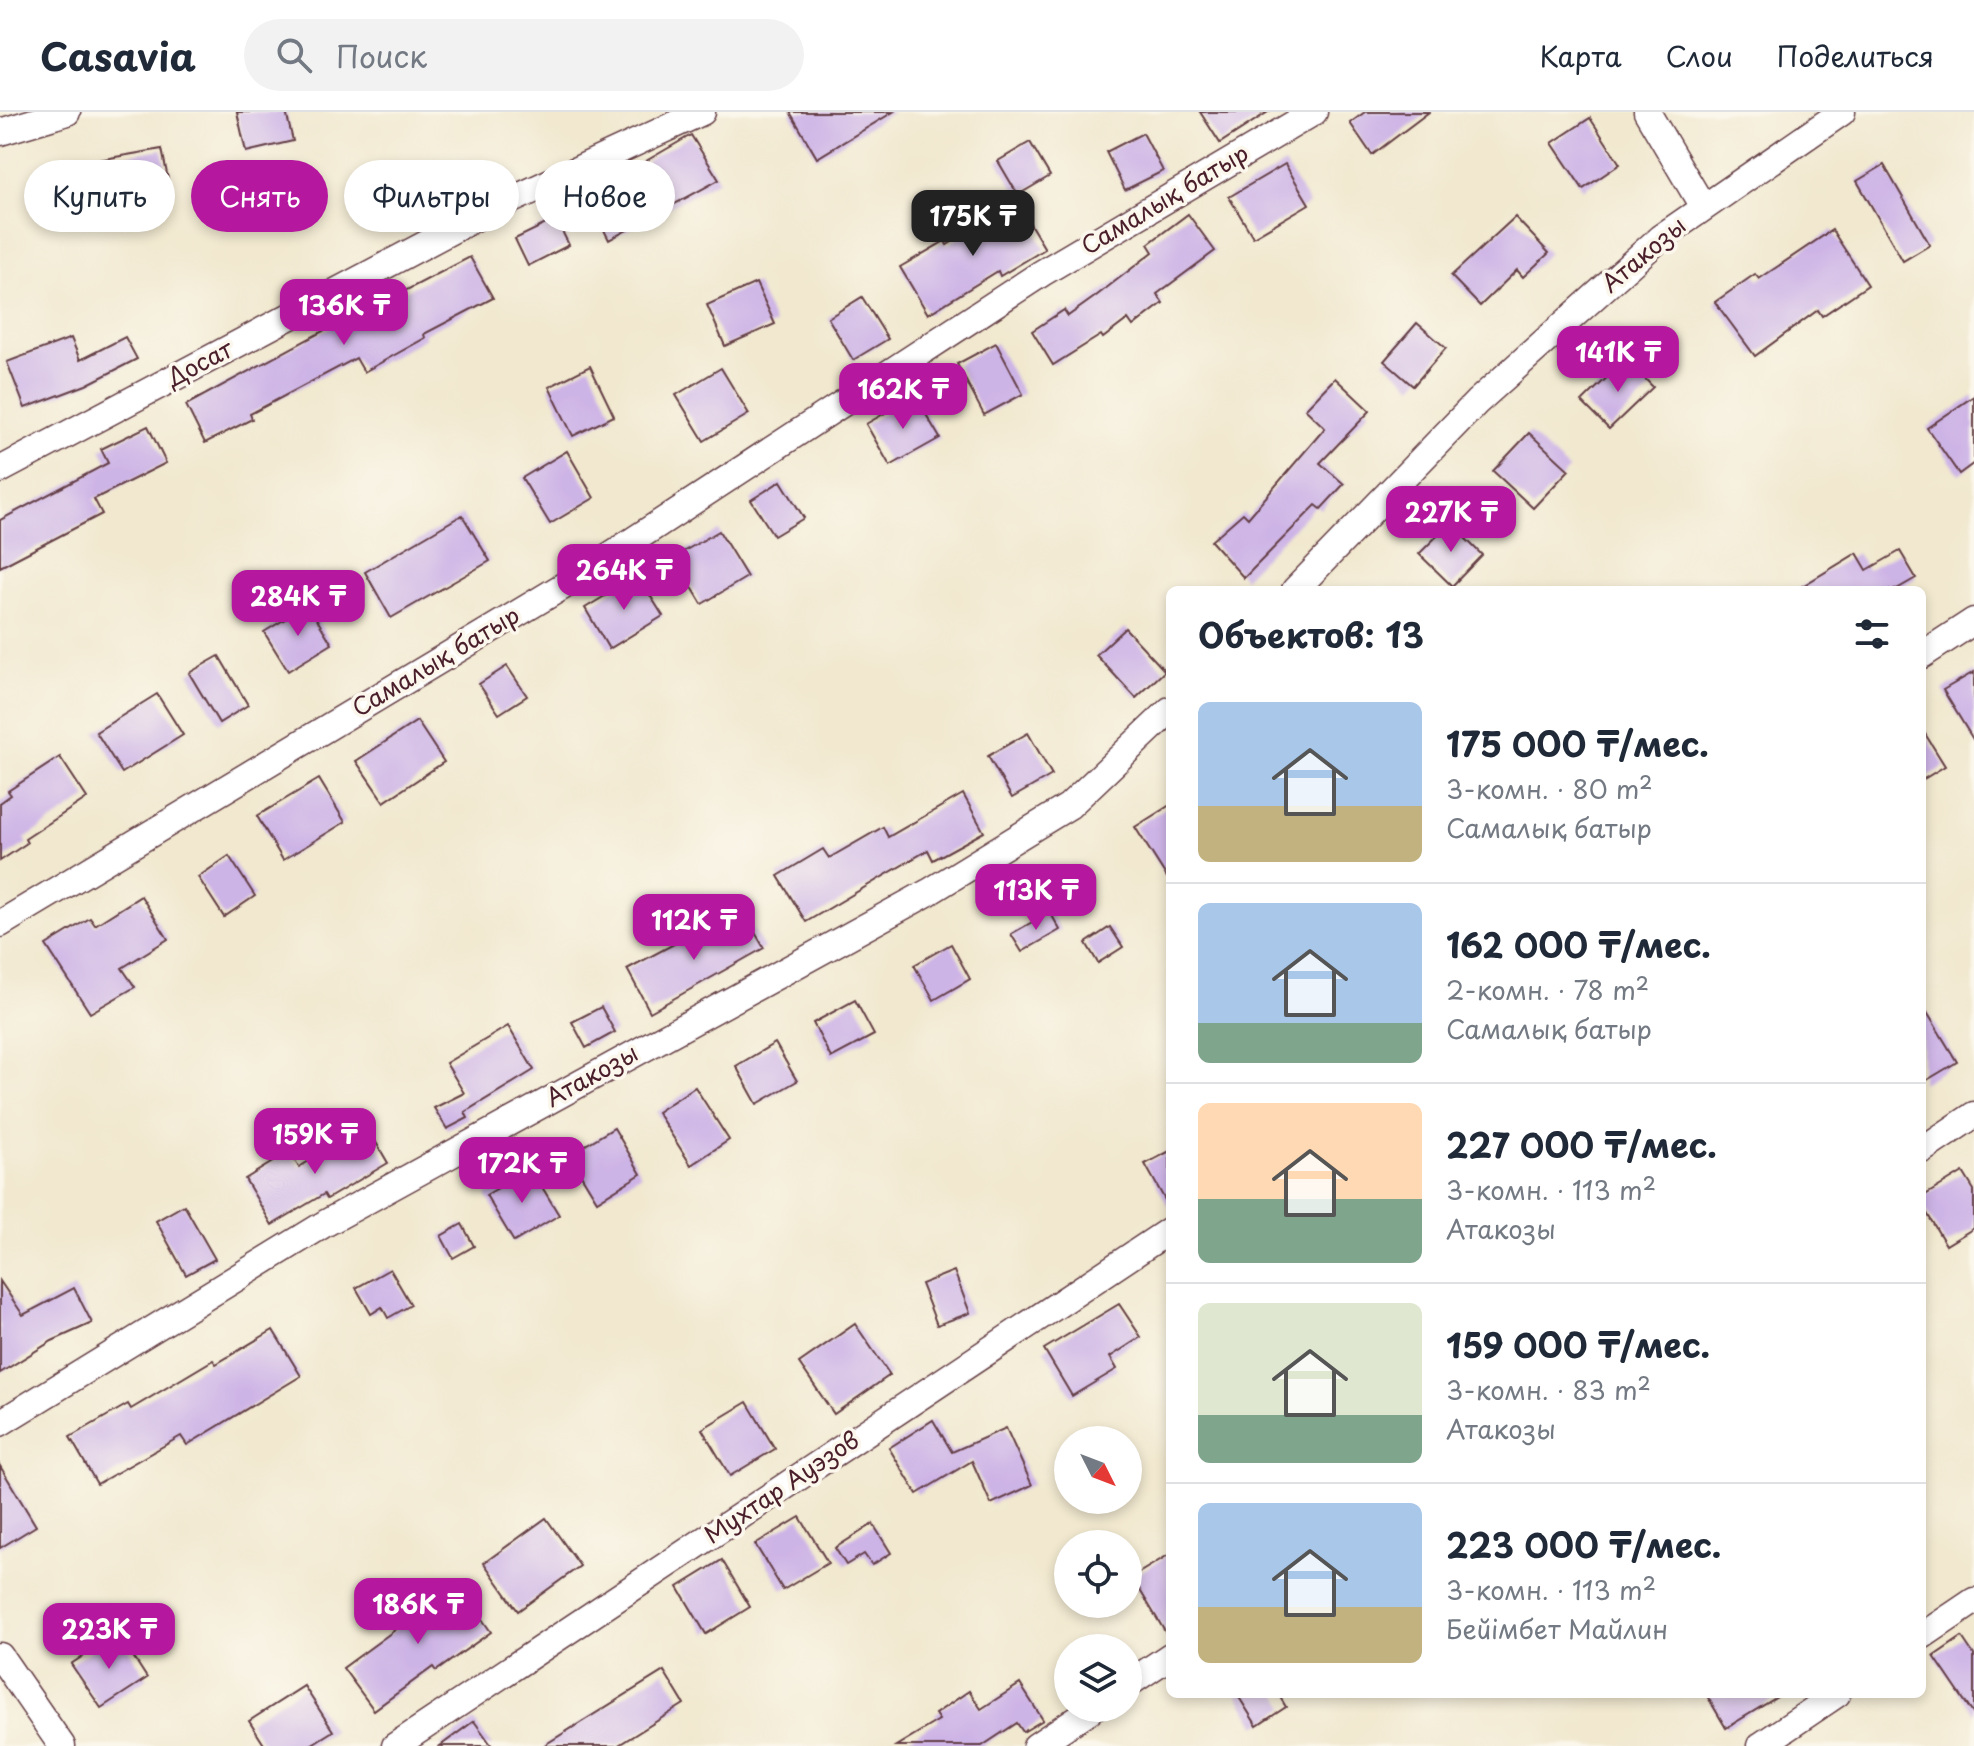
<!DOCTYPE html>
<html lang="ru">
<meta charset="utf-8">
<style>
body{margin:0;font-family:"Playpen Sans",sans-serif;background:#f2f2f3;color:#1f2937;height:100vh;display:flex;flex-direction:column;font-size:30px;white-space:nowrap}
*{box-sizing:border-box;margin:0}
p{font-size:26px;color:#747a83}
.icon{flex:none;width:44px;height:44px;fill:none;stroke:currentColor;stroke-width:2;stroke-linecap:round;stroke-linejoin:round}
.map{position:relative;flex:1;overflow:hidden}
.panel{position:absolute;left:1166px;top:474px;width:760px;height:1112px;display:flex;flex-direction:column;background:#fff;border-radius:12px;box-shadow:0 4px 12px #0003}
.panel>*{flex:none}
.top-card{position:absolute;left:24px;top:48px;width:760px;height:72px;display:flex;gap:16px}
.needle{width:52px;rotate:132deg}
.fabs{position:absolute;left:1054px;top:1314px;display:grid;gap:16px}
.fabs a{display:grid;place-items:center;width:88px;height:88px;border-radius:50%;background:#fff;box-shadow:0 4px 12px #0003;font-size:40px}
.price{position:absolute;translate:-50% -68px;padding:0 18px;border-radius:16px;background:#b5179e;color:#fff;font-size:26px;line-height:52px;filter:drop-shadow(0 2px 4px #0008)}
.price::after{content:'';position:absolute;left:50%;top:48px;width:24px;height:18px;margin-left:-12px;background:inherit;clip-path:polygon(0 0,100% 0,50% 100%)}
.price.selected{background:#222;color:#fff}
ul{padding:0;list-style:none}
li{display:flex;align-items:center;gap:24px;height:200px;padding:0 32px}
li+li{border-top:2px solid #e0e1e3}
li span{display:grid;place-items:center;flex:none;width:224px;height:160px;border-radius:12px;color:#555}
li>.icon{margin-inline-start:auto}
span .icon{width:96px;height:96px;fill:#fffc;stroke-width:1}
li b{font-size:34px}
h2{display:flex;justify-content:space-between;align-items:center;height:96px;padding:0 32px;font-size:34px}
.tag{padding:0 28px;border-radius:36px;background:#fff;box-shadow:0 4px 12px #0003;font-size:28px;line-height:72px}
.tag.selected{background:#b5179e;color:#fff}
header{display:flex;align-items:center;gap:48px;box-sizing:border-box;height:112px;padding:0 40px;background:#fff;border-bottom:2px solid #e0e1e3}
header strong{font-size:38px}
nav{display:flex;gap:44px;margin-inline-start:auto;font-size:28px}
.search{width:560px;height:72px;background:#f2f2f3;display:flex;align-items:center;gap:20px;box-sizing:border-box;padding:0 28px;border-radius:44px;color:#747a83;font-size:30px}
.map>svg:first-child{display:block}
</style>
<header>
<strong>Casavia</strong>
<div class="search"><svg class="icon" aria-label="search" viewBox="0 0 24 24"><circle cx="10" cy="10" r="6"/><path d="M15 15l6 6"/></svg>Поиск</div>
<nav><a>Карта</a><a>Слои</a><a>Поделиться</a></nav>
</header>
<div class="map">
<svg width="1974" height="1634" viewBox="0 0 1974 1634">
<rect width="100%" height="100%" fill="#fbf7ec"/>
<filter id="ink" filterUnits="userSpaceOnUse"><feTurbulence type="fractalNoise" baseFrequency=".0125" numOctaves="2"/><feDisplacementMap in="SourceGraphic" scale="16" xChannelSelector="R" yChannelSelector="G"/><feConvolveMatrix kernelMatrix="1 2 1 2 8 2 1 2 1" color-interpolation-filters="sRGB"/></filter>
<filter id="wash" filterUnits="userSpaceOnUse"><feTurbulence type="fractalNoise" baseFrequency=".006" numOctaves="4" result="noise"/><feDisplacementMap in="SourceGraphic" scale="32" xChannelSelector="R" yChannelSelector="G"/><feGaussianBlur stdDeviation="1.8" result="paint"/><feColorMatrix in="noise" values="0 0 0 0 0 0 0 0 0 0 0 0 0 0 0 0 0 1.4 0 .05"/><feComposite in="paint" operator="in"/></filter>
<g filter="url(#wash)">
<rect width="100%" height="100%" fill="#f1e8cf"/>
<g id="blocks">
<!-- building -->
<g fill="#cdb4e6">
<polygon points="237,0 286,0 293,29 246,40"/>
<polygon points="790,0 893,0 817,46"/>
<polygon points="1200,0 1268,0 1220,31"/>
<polygon points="1365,0 1429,0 1372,43 1350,11"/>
<polygon points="1590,6 1620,52 1583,77 1552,31"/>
<polygon points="1143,21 1163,59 1125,78 1106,40"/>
<polygon points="691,23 719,68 609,128 588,86 649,54 646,49"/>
<polygon points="1030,30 1050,64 1018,83 998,49"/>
<polygon points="162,37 170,77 72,95 63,54"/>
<polygon points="1285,52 1309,92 1253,125 1229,85"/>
<polygon points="1884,53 1930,133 1903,149 1857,69"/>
<polygon points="1017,90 1045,137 1000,164 998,159 928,202 900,155 945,129 947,133"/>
<polygon points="1188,102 1215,139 1157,182 1163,191 1133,214 1128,207 1103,226 1101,223 1053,253 1032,219 1064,198 1068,204 1096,184 1153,140 1148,132"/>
<polygon points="1515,105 1549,141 1523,165 1517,158 1480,194 1451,164"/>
<polygon points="556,107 569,133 528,154 515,127"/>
<polygon points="1832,118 1868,173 1822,204 1818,198 1755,244 1715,190 1755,162 1759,167"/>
<polygon points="470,145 493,186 424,222 425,226 364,260 356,246 250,302 252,307 205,331 186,293 399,178 401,181"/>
<polygon points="756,171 775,212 725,234 707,193"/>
<polygon points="862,185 888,227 853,248 828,206"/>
<polygon points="1417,211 1446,236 1413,274 1384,249"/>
<polygon points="125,225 137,247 86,273 25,296 7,250 71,226 80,248"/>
<polygon points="996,231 1023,282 984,303 957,252"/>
<polygon points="1626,247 1653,275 1609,317 1582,290"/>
<polygon points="590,254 614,304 573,324 549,275"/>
<polygon points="721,256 749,302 704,329 676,283"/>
<polygon points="1335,266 1370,299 1320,351 1344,372 1321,397 1316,393 1244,466 1211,429 1243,401 1248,406 1325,316 1305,297"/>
<polygon points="915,284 940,326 890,354 866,312"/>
<polygon points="1974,284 1974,351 1959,362 1927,316"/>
<polygon points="148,314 166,351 94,387 102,402 0,455 0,408 108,351 101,337"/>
<polygon points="1529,321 1569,358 1533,396 1493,359"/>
<polygon points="567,339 594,386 550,412 522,366"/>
<polygon points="781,369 804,406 774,424 751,388"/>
<polygon points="462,403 490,449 391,506 365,460"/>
<polygon points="1450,411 1482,443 1452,474 1419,442"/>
<polygon points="719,419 747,465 702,492 674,445"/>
<polygon points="1900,439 1916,466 1895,478 1796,478 1857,441 1867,458"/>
<polygon points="638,464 663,504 609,537 585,496"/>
<polygon points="308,493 332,532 288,559 264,520"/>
<polygon points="1125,516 1165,559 1136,586 1096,543"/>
<polygon points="219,544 248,593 219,611 189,561"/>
<polygon points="507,554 527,584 499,602 479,572"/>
<polygon points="1974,560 1974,629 1943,578"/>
<polygon points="157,582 183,623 122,661 96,620"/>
<polygon points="417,609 444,650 384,690 356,649"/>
<polygon points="1922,617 1945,654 1922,668"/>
<polygon points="1028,621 1052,663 1012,686 988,644"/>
<polygon points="60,645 87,686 25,727 27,731 0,749 0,691 11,683 8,679"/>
<polygon points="319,667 345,710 283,748 257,704"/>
<polygon points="963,682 984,720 933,748 928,738 806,810 778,764 823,737 829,746 883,715 888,725"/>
<polygon points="1170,693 1170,770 1135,715"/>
<polygon points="229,744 255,784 224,805 198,765"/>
<polygon points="141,784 168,827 122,856 135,875 90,901 46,833 90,806 95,813"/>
<polygon points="743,800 764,836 650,900 627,857 685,826 688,832"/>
<polygon points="1050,800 1060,818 1022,840 1011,822"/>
<polygon points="1110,815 1123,835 1098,851 1086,831"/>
<polygon points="951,832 970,867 934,888 914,853"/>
<polygon points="855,888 874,923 831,946 813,911"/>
<polygon points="1922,892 1957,950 1922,971"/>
<polygon points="601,895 615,920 586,936 572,910"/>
<polygon points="508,914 534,958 465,1000 468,1006 447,1017 434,996 464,981 446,951"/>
<polygon points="775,931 797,969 757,992 736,954"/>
<polygon points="695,975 729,1028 691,1053 657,1000"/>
<polygon points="367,1015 388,1051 327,1087 324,1082 272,1113 245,1067 289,1040 299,1055"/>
<polygon points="614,1016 641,1062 597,1089 569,1043"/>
<polygon points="1170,1039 1170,1097 1145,1052"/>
<polygon points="531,1057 559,1103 514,1130 486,1083"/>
<polygon points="1963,1060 1974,1078 1974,1116 1946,1133 1922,1093 1922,1085"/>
<polygon points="184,1093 215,1147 186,1163 156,1109"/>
<polygon points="462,1112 474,1134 453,1146 441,1124"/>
<polygon points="390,1157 411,1193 388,1206 382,1195 371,1202 356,1176"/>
<polygon points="954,1159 970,1201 937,1213 921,1172"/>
<polygon points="0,1169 23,1203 74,1176 92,1211 52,1229 0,1261"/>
<polygon points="1119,1192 1141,1225 1110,1245 1117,1257 1072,1284 1044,1237"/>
<polygon points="855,1212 890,1263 834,1302 799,1251"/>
<polygon points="273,1218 301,1264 187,1333 181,1324 97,1372 70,1325 128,1292 131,1297 213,1248 216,1252"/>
<polygon points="747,1290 775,1337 730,1364 702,1317"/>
<polygon points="933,1308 952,1340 1006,1316 1032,1373 991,1392 972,1349 917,1382 889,1336"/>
<polygon points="0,1354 36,1414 0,1436"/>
<polygon points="800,1405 828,1451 783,1478 755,1432"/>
<polygon points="546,1406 580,1454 518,1499 484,1451"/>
<polygon points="873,1412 891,1441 872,1453 864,1442 846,1453 835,1436"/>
<polygon points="1170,1442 1170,1528 1132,1465"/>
<polygon points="722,1448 750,1495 706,1522 678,1475"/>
<polygon points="456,1470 491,1520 436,1559 433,1555 374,1598 343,1556 403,1512 401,1509"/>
<polygon points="118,1521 147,1566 101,1596 71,1552"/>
<polygon points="1962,1525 1974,1543 1974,1603 1934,1544"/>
<polygon points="664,1559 684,1592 617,1634 543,1634"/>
<polygon points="1020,1572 1043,1608 1023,1620 1017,1611 982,1634 896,1634 939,1608 935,1602 969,1579 981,1597"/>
<polygon points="304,1574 333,1619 309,1634 265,1634 249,1609"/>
<polygon points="1237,1582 1278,1582 1286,1595 1257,1614"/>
<polygon points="1706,1582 1782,1582 1726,1616"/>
<polygon points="474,1609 492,1634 440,1634"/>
</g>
</g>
</g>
<g filter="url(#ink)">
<use href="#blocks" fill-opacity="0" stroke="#633d44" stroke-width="2"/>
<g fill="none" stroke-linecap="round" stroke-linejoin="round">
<defs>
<g id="minor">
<polyline points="1647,0 1703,95"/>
<polyline points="0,20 67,0"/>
<polyline points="0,358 490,98 702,0"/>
<polyline points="1295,478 1477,290 1660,126 1842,0"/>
<polyline points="1922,543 1974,509"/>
<polyline points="0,812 565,473 1042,161 1314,0"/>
<polyline points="1922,1038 1974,1003"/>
<polyline points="0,1311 326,1111 929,780 1069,694 1170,598"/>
<polyline points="1922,1524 1974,1489"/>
<polyline points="0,1544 62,1634"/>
<polyline points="1128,1572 1170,1544"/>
<polyline points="395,1634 1170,1118"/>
<polyline points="1036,1634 1093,1596"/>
<polyline points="1760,1634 1837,1582"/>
</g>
</defs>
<!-- minor casing -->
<use href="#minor" stroke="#633d44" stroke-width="29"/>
<!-- minor -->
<use href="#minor" stroke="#fff" stroke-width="26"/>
</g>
</g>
<g text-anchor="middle" stroke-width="7" stroke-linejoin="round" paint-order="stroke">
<!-- street labels -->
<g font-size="24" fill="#4a1f2b" stroke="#fbf7ec">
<text transform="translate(1165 88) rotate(-31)" y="8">Самалық батыр</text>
<text transform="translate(1644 143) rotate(-40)" y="8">Атакозы</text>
<text transform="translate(200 252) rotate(-28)" y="8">Досат</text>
<text transform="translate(436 550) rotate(-31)" y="8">Самалық батыр</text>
<text transform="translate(592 964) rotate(-29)" y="8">Атакозы</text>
<text transform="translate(782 1376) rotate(-34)" y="8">Мухтар Ауэзов</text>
</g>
</g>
</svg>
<div class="fabs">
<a><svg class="needle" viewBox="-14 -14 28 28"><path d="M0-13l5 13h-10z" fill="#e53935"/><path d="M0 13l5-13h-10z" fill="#747a83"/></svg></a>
<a><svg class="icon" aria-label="locate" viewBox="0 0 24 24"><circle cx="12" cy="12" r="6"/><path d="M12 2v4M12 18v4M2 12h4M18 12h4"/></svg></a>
<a><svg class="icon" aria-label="layers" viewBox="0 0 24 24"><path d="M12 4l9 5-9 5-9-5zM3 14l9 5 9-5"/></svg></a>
</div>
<b class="price selected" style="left:973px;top:146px">175K ₸</b>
<b class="price" style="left:344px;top:235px">136K ₸</b>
<b class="price" style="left:1618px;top:282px">141K ₸</b>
<b class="price" style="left:903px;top:319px">162K ₸</b>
<b class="price" style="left:1451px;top:442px">227K ₸</b>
<b class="price" style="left:624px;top:500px">264K ₸</b>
<b class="price" style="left:298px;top:526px">284K ₸</b>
<b class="price" style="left:1036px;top:820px">113K ₸</b>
<b class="price" style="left:694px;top:850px">112K ₸</b>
<b class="price" style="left:315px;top:1064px">159K ₸</b>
<b class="price" style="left:522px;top:1093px">172K ₸</b>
<b class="price" style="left:418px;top:1534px">186K ₸</b>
<b class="price" style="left:109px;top:1559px">223K ₸</b>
<div class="top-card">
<a class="tag">Купить</a>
<a class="tag selected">Снять</a>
<a class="tag">Фильтры</a>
<a class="tag">Новое</a>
</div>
<section class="panel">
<h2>Объектов: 13<svg class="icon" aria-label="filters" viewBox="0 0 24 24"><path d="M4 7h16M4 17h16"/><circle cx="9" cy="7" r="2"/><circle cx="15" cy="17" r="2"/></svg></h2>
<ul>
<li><span style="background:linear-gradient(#a9c7e8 65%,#c2b280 0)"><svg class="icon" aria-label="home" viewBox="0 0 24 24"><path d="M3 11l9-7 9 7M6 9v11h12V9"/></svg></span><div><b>175 000 ₸/мес.</b><p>3-комн. · 80 m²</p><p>Самалық батыр</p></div></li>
<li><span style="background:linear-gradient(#a9c7e8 75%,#7fa58c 0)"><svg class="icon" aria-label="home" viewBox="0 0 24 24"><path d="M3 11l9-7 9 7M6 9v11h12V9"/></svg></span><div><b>162 000 ₸/мес.</b><p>2-комн. · 78 m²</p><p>Самалық батыр</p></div></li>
<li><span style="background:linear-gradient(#ffd9b3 60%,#7fa58c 0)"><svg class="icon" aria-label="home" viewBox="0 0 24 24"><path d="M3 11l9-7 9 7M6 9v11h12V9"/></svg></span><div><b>227 000 ₸/мес.</b><p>3-комн. · 113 m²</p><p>Атакозы</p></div></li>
<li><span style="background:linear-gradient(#dfe7d0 70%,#7fa58c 0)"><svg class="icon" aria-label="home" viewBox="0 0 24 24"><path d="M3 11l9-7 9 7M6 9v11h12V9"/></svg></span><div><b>159 000 ₸/мес.</b><p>3-комн. · 83 m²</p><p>Атакозы</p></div></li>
<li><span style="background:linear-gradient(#a9c7e8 65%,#c2b280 0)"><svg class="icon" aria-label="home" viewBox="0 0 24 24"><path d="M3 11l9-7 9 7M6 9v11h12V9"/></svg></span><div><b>223 000 ₸/мес.</b><p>3-комн. · 113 m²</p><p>Бейімбет Майлин</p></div></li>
</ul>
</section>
</div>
